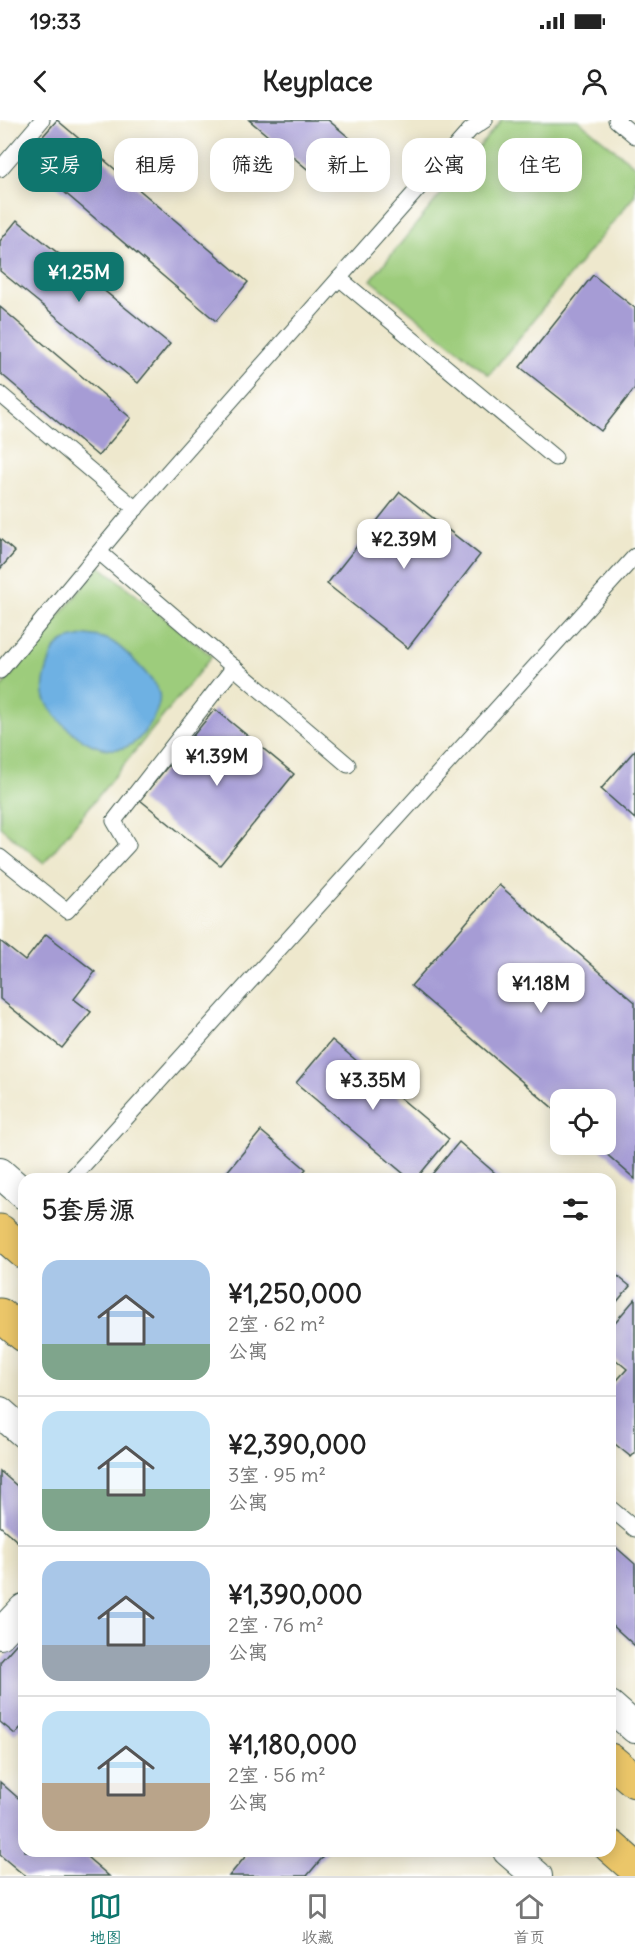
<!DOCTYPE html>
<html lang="zh">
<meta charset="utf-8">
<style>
body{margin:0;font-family:Delius,"LXGW WenKai TC",sans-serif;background:#f2f2f2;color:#222;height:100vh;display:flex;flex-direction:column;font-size:22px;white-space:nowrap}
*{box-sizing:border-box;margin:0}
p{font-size:20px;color:#767676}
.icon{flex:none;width:33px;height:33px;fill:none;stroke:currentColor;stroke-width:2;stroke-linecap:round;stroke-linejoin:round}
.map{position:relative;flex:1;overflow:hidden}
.side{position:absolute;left:18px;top:1053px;width:598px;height:684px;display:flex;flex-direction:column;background:#fff;border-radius:18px;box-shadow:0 3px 15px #0003}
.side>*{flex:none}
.top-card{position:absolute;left:18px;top:18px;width:600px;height:54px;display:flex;gap:12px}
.controls{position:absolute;left:550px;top:969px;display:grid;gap:12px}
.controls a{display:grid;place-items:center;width:66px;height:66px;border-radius:12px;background:#fff;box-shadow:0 3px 15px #0003;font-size:30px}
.price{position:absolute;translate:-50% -51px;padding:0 14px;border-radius:12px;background:#fff;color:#222;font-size:20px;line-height:39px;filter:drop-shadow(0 2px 3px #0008)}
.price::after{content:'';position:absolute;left:50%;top:36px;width:18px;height:14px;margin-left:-9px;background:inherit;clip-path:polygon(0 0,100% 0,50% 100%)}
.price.active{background:#0f766e;color:#fff}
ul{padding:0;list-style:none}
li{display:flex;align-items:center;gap:18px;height:150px;padding:0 24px}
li+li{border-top:2px solid #e0e0e0}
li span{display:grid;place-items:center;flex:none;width:168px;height:120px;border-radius:18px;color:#555}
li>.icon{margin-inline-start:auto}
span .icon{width:72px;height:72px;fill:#fffc;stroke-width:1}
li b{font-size:26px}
h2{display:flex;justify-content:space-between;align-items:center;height:72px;padding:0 24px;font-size:26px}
.tag{padding:0 21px;border-radius:18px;background:#fff;box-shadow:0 3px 15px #0003;font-size:21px;line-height:54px}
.tag.active{background:#0f766e;color:#fff}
.status{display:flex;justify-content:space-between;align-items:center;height:42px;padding:0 30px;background:#fff;direction:ltr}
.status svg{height:16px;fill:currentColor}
header{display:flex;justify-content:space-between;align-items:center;height:78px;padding:0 24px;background:#fff;font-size:27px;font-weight:800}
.tabs{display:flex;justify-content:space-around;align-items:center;height:84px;border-top:2px solid #e0e0e0;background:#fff;font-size:16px;color:#767676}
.tabs a{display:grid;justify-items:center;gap:3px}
.tabs .active{color:#0f766e}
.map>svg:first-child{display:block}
</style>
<div class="status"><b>19:33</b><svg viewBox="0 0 49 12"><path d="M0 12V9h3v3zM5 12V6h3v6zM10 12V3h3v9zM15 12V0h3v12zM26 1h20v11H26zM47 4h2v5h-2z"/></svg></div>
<header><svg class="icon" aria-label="back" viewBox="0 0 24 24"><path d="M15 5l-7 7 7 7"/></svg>Keyplace<svg class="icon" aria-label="person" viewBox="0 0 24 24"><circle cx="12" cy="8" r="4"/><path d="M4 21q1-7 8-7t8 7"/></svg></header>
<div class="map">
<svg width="635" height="1756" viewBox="0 0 635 1756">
<rect width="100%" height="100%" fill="#fff"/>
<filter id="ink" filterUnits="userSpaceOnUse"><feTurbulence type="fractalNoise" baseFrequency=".0167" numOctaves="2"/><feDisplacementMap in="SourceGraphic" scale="12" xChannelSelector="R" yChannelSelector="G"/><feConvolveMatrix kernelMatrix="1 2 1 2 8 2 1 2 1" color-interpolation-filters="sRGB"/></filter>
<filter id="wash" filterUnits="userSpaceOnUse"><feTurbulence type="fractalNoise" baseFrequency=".008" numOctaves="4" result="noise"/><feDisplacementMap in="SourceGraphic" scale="24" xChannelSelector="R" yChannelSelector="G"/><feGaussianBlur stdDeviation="1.35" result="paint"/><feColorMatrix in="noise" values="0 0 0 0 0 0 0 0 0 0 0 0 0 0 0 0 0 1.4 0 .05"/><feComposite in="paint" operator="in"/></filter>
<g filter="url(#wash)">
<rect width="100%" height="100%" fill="#eee8cd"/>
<!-- green -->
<g fill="#9dcc7b" stroke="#5e8458" stroke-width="1.5">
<polygon points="501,0 578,0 635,46 635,75 489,255 371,160"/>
<polygon points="100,446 212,536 44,743 0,707 0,569"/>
</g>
<!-- water -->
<path fill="#6eb1e3" stroke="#46778c" stroke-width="1.5" d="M87,515c7,1 15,2 22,5 13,6 46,40 50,53 3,12 -7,28 -14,38 -27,41 -80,5 -98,-28 -7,-13 -2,-28 2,-40 3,-10 6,-17 15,-22 7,-3 16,-4 23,-6z"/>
<g id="blocks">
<!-- building -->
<g fill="#a69cd5">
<polygon points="57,0 248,162 216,201 24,38"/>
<polygon points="249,0 328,0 364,30 331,69"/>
<polygon points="17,100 170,224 138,263 0,151 0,121"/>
<polygon points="593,155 635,188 635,268 601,311 520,247"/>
<polygon points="0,187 131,298 98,336 0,253"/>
<polygon points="400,372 480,435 408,528 327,464"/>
<polygon points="0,419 15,432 0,449"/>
<polygon points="215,589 294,654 220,745 140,680"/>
<polygon points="635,630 635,699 601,669"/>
<polygon points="499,765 635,882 635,1059 595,1024 606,1024 606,980 561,980 561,995 411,866"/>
<polygon points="46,814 95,852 74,879 91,892 62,928 0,879 0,821 25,841"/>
<polygon points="332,920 449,1019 416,1059 410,1059 296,963"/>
<polygon points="261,1011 306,1049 297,1059 221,1059"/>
<polygon points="459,1022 502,1059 428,1059"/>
<polygon points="610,1150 630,1166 610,1190"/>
<polygon points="635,1179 635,1333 631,1337 610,1320 610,1268 627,1249 610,1235 610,1208"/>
<polygon points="0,1351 24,1372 24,1427 0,1406"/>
<polygon points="610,1422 635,1444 635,1526 610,1503"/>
<polygon points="24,1515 24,1604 15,1614 0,1602 0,1542"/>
<polygon points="0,1662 24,1683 24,1731 80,1731 109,1756 25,1756 0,1735"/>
<polygon points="250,1731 328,1731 307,1756 229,1756"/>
</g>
</g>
</g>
<g filter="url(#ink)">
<use href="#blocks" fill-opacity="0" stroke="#3e574b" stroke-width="1.5"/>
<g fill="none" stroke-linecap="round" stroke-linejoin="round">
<defs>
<g id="service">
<polyline points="616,0 635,16"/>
<polyline points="0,49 42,0"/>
<polyline points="339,158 555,338"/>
<polyline points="0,274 136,389"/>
<polyline points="99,432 348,645"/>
<polyline points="0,551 122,404 470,10 485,0"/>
<polyline points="0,737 67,791 128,725 114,701 234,547"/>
<polyline points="71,1059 635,436"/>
<polyline points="610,1388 635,1409"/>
</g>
<g id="minor">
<polyline points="0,1053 24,1074"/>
<polyline points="0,1292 24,1313"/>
<polyline points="0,1514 24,1489"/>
<polyline points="610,1586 635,1608"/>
<polyline points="508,1731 537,1756"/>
</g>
<g id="primary">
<polyline points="0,1111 24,1132"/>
<polyline points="0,1195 24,1215"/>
<polyline points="610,1640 635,1661"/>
<polyline points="610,1726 635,1748"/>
</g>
</defs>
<!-- service casing -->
<use href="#service" stroke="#3e574b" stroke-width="17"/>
<!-- minor casing -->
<use href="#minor" stroke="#3e574b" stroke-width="32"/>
<!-- primary casing -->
<use href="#primary" stroke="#3e574b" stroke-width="35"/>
<!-- service -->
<use href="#service" stroke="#fff" stroke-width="15"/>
<!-- minor -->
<use href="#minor" stroke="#fff" stroke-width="30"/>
<!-- primary -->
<use href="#primary" stroke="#ebc669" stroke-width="33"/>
</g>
</g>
</svg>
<div class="controls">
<a><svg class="icon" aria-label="locate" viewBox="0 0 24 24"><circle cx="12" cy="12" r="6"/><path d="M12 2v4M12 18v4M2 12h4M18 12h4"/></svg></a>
</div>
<b class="price active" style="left:79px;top:183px">¥1.25M</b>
<b class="price" style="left:404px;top:450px">¥2.39M</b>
<b class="price" style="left:217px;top:667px">¥1.39M</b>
<b class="price" style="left:541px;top:894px">¥1.18M</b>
<b class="price" style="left:373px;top:991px">¥3.35M</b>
<div class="top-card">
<a class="tag active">买房</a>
<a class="tag">租房</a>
<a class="tag">筛选</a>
<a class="tag">新上</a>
<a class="tag">公寓</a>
<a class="tag">住宅</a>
</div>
<section class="side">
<h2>5套房源<svg class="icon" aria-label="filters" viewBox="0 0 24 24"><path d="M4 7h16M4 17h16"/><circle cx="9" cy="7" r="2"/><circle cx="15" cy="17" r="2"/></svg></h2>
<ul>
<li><span style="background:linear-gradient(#a9c7e8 70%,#7fa58c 0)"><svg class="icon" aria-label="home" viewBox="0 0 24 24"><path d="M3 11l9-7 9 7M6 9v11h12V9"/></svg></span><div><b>¥1,250,000</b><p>2室 · 62 m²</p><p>公寓</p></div></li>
<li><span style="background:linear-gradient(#bfe0f5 65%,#7fa58c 0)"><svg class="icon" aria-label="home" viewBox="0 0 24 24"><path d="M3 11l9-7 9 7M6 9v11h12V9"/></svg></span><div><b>¥2,390,000</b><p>3室 · 95 m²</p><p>公寓</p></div></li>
<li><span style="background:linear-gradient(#a9c7e8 70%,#9aa5b1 0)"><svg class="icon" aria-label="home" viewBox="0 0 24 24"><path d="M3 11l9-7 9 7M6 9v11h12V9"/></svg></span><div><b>¥1,390,000</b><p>2室 · 76 m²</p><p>公寓</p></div></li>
<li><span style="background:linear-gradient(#bfe0f5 60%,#b9a48a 0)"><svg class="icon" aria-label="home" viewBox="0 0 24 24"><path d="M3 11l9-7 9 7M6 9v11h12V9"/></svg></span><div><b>¥1,180,000</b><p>2室 · 56 m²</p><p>公寓</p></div></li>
</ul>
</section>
</div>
<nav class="tabs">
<a class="active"><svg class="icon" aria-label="map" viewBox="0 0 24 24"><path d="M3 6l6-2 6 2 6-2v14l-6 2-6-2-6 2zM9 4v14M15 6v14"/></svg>地图</a>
<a><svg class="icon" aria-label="saved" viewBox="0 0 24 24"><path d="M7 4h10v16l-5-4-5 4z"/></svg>收藏</a>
<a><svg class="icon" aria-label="home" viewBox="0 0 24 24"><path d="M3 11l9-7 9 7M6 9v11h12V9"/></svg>首页</a>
</nav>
